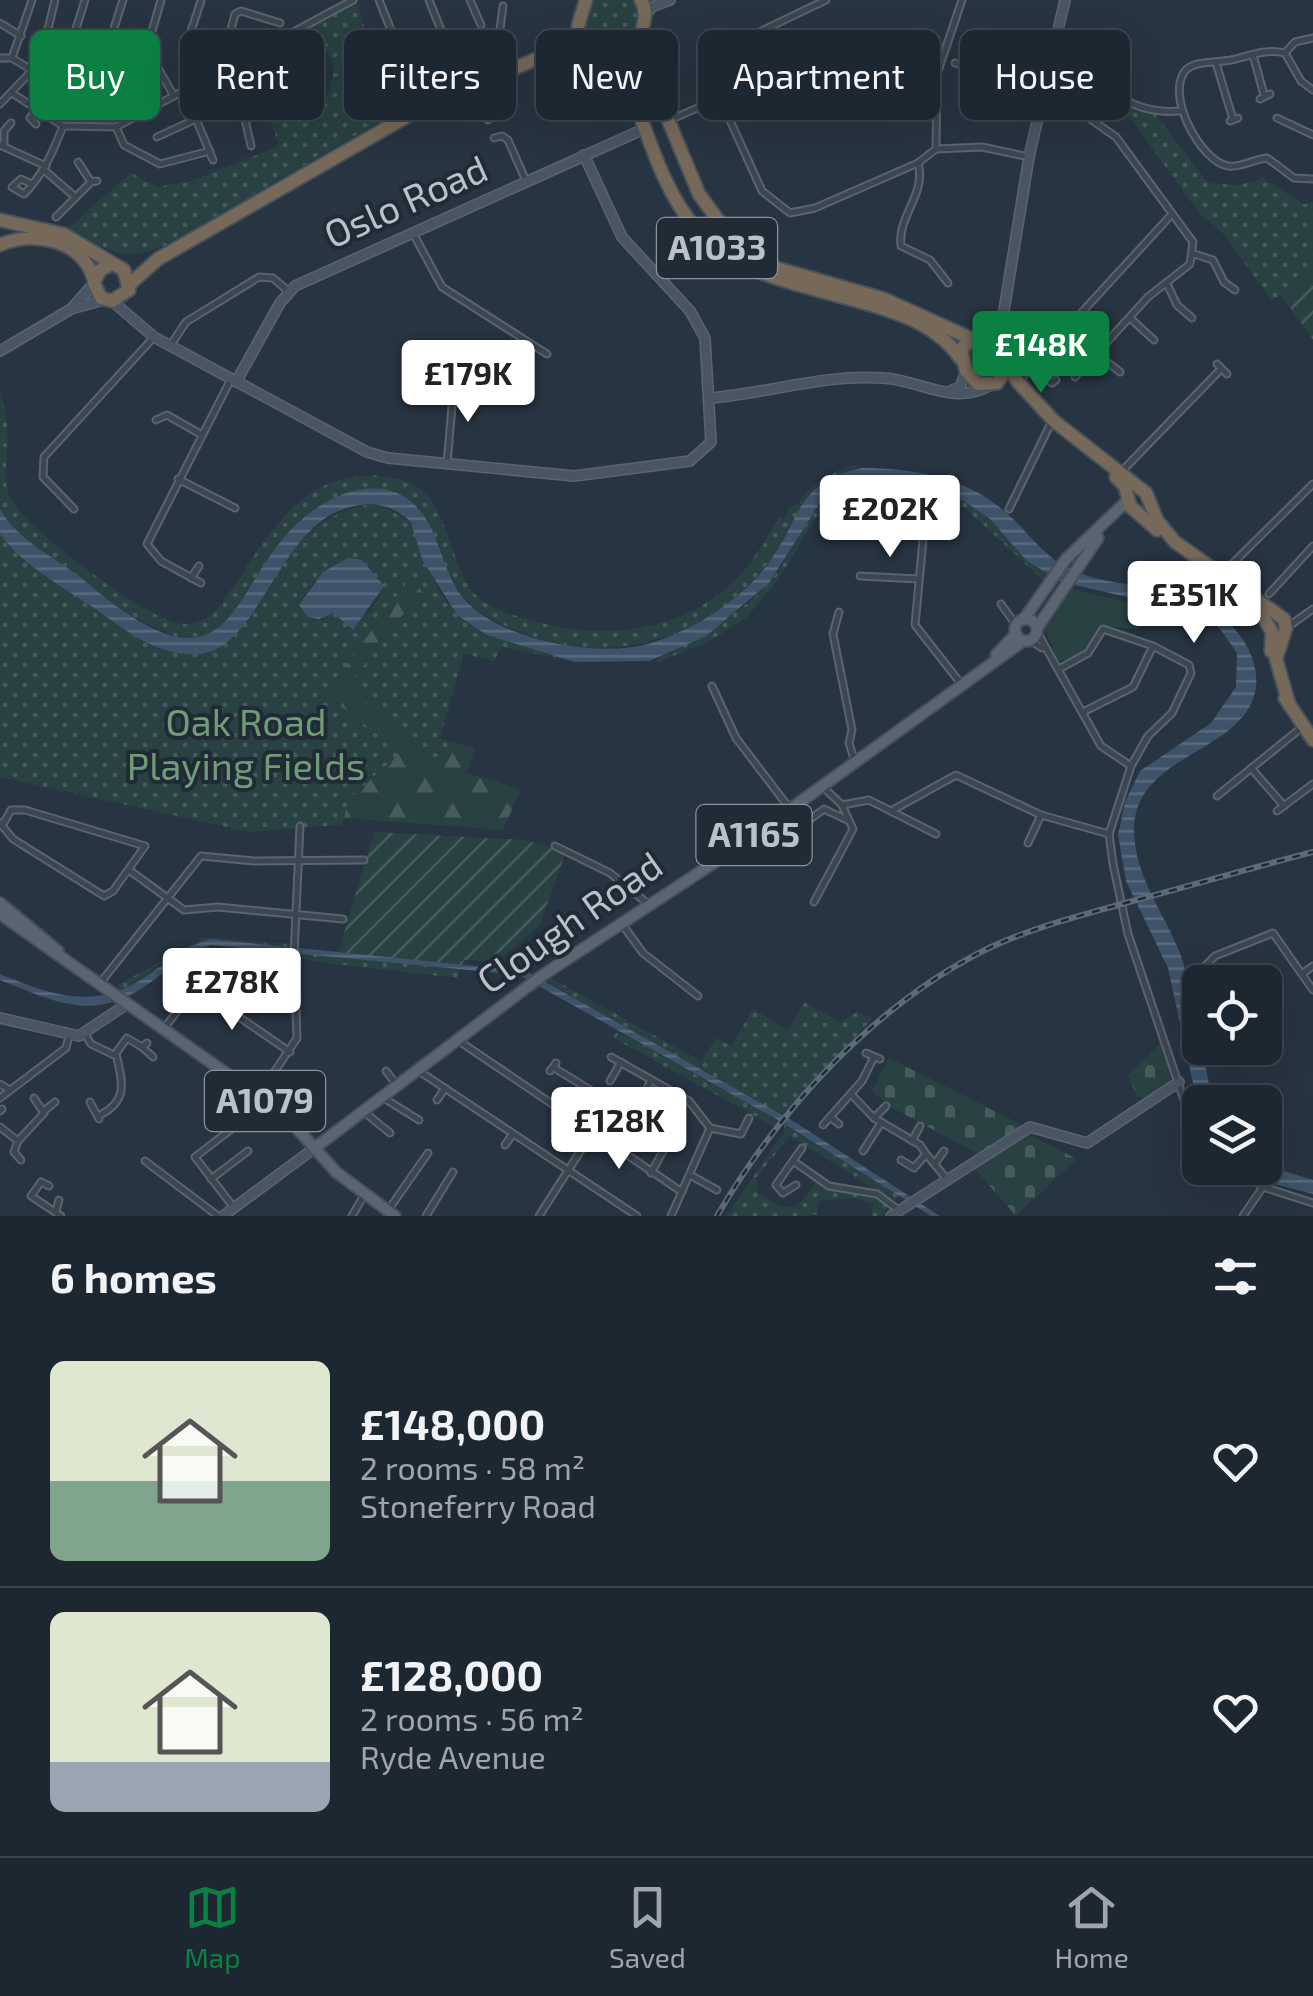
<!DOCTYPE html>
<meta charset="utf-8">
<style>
body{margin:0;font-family:"Exo 2",sans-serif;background:#2a333d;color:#f1f3f6;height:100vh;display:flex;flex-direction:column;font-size:38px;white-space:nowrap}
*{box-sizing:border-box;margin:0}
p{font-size:32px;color:#a0a5ab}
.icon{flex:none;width:55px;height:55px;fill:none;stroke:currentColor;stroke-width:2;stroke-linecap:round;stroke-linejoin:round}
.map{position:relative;height:1216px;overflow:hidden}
.panel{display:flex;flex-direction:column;background:#1d2731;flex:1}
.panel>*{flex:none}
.top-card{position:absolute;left:30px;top:30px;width:1255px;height:90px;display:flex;gap:20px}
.buttons{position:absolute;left:1182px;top:965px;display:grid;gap:20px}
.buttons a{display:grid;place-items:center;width:100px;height:100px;border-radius:15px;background:#1d2731;box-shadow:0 10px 40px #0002,0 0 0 2px #3b444d;font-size:50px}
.price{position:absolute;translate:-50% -85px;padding:0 22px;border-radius:10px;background:#fff;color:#222;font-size:32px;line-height:65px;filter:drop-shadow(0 2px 5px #0008)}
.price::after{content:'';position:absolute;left:50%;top:60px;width:30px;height:22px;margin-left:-15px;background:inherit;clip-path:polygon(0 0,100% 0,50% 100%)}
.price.active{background:#0b8043;color:#fff}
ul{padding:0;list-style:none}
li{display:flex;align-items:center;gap:30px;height:250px;padding:0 50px}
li+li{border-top:2px solid #3b444d}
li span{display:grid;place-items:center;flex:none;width:280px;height:200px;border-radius:15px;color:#555}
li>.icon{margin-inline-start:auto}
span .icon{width:120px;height:120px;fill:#fffc;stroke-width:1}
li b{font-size:42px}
h2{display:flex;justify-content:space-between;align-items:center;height:120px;padding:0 50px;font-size:42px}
.pill{padding:0 35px;border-radius:15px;background:#1d2731;box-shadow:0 10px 40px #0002,0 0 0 2px #3b444d;font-size:35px;line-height:90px}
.pill.active{background:#0b8043;color:#fff}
.menu{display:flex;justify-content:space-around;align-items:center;height:140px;border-top:2px solid #3b444d;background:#1d2731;font-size:28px;color:#a0a5ab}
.menu a{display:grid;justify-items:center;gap:5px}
.menu .active{color:#0b8043}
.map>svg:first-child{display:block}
</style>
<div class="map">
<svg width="1313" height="1216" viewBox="0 0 1313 1216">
<defs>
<pattern id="grass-dots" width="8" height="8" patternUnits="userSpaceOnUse" patternTransform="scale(2.5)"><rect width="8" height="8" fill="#294142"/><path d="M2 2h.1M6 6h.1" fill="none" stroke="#465b5c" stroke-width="1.8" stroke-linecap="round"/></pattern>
<pattern id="forest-firs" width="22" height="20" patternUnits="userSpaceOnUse" patternTransform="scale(2.5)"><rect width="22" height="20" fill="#294142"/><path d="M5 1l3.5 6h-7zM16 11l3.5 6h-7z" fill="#465b5c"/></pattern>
<pattern id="cemetery-stones" width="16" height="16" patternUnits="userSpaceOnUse" patternTransform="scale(2.5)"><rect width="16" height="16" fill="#294142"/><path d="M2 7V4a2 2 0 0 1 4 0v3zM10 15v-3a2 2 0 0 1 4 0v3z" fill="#465b5c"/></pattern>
<pattern id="garden-furrows" width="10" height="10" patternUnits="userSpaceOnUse" patternTransform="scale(2.5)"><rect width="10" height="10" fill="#294142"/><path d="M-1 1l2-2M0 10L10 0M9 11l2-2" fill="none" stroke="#465b5c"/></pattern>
<pattern id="water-rules" width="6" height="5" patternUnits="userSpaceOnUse" patternTransform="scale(2.5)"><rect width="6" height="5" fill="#3e5369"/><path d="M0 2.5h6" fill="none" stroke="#586a7d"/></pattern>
</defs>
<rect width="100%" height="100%" fill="#273441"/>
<!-- grass -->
<g fill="url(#grass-dots)" fill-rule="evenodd">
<path d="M591,0h45c7,17 2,47 -14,59l-31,-7 -9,-15z"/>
<path d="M357,1l12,42 14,20 15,3 94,-26 -1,29 -79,34 -248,143c-49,18 -56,1 -98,-16l65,-57 26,14 34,-6 88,-35 -9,-28 21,-17 12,15 11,2c25,-37 29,-64 -11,-89z"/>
<polygon points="1117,98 1155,114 1208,183 1238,185 1263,178 1303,204 1313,202 1313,275 1272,300 1220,230 1199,213 1131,119 1109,103"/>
<polygon points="988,342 1002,372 985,382 970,369 967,346"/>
<path d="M0,388c2,12 6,25 7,38 2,21 -5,49 2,69 10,30 136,122 169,128 14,3 24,-2 36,-10 45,-57 78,-144 165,-137 17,1 35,5 48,19 21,23 24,66 44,94 14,20 44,27 67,33 71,19 151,9 203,-48 15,-16 26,-38 38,-57l4,3 7,-14 7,-1c16,-22 33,-34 60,-40v3c-61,14 -63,68 -100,108 -62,68 -153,90 -237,56 -20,-8 -37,-16 -53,-31 -26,-25 -27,-66 -49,-94l-59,-17 -87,64 -39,60 -24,21 -29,4 -61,-29 -106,-81 -13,-20z"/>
<path d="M854,481c45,-3 106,9 138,41 19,19 33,40 57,53l-5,6 -79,-73 -102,-23 -14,2 -23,15 -49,79 -29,35 -36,24 -56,23 3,-8c39,-21 73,-34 106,-68 33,-34 42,-88 89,-106z"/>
<path d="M379,504l32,18 28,69 18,24 30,20 88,27 -73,-15 -8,14 -30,-7 -24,84 13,4 -15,21 -80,-65 -6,-17 43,-59 29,-27 -12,-19 -87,118 76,58 -53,48 -6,25 -93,7 -249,-55v-243l46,40 109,72 75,-6c43,-55 71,-133 149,-136zM371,574l10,20 -14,21 -26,3 -8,-5 -20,6 -13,-14 15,-25z"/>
<polygon points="205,937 290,944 289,947 210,939 177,953 122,991 116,986"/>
<polygon points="298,953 461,969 457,978 318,962 297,958"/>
<polygon points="551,978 701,1061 716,1038 731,1046 753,1009 788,1030 805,1002 840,1022 857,1012 872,1019 781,1116 546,981"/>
<polygon points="617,1031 778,1120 773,1126 613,1038"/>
<path d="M784,1125l115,71 -5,5 -104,-65 -34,42 1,14c35,24 39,20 61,-13 22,15 49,12 72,24l-7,13h-12l2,-11 -19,-7 -36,3v13l-11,2h-81l58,-84z"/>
</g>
<!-- forest -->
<g fill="url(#forest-firs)">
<polygon points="349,51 391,71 391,76 362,76 346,57"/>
<polygon points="412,575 424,595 395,622 352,682 359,698 437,763 453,742 475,748 467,773 521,789 503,830 344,818 348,801 400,752 325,694"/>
</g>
<!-- cemetery -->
<g fill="url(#cemetery-stones)">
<polygon points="1161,1042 1175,1082 1153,1099 1137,1096 1128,1076"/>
<polygon points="889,1058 1024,1126 978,1154 889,1106 872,1091"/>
<polygon points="1027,1134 1077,1159 1016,1216 973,1167"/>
</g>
<!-- garden -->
<g fill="url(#garden-furrows)">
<polygon points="1313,275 1313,340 1281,295"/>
<polygon points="374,832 525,840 566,852 539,926 497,962 464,960 462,965 338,953"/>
</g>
<!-- pitch -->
<path fill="#294142" d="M1072,589l69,16 -4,24 -35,-3c-12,16 -21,37 -44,34l-13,-31z"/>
<!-- water -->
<g fill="url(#water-rules)">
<path d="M862,468c50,0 103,9 141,42 21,17 37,42 61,56 62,33 130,4 177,71 10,13 17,33 15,50 -9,67 -123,65 -122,144 1,48 31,82 47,125 16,49 22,97 31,146h-12v13l-32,-147 -42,-87 -8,-46 7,-33 15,-31 71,-48 25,-36 1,-34 -17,-24 -19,-15 -140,-32 -35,-22 -36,-41 -26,-18 -51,-15 -59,-5 -32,19 -53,83 -63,53 -57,25 -74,1 -88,-27 -30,-20 -35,-56 -11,-37c-17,-15 -33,-21 -56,-16 -76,13 -93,141 -155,148 -39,4 -74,-23 -103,-44 -32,-22 -74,-44 -97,-76v-25c19,33 57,49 86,73 172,146 133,-33 252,-86 18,-7 41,-11 59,-3 44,19 39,73 67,106 36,41 132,59 184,45 44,-13 91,-42 119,-79 34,-45 29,-84 95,-97z"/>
<polygon points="348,558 362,560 384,586 353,630 333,613 319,619 308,617 299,605 323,572"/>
<path d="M210,939l316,32 272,153 142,92h-9l-153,-96 -259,-145 -308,-30c-34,11 -54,38 -85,52 -44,21 -85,-1 -126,-17v-6c49,20 93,37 142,5 23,-15 41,-32 68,-40z"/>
<polygon points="1265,1165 1313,1180 1313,1194 1267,1182 1240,1168"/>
</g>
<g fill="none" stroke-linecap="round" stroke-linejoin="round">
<defs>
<g id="street">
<polyline points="161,0 147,49 174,96"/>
<polyline points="379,0 399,50"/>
<polyline points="429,0 447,45"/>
<polyline points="470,0 481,25"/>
<polyline points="826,0 709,56 709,74 762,191 790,213 815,208 918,163 936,149 982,147 1029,157"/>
<polyline points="201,1 187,43 206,78"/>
<polyline points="0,23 21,36"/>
<polyline points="288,34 309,71 305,93"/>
<polyline points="47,46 103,62"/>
<polyline points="69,51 85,0"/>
<polyline points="1285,53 1295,42 1313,38"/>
<polyline points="1253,55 1264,95"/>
<polyline points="0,58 12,58 33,71"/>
<polyline points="12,58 32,0"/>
<path d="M1053,58c49,15 66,58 126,53"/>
<polyline points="239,59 228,41 235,14 241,11 280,23"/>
<polyline points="955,63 1056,95 1116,137 1193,242 1190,264 1148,297 1075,377"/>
<polyline points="1216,63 1232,116"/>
<polyline points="262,64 279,96"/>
<polyline points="219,71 244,115 251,146"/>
<polyline points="50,86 81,103 91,100 123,0"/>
<path d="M1313,90l-12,-9 -16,-28c-19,-5 -35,3 -54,7 -14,3 -35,0 -45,10 -22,24 15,92 42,96 13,2 26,-7 39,-8l27,20 19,1"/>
<polyline points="12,93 63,126 116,127 353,0"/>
<polyline points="975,96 982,72"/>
<polyline points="116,97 127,97 162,76"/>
<polyline points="1260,99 1270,94"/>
<polyline points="0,104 40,62 55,0"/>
<polyline points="239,105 273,86"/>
<polyline points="35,112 30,118 36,124"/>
<polyline points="1277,118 1313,135"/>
<polyline points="488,120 503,6"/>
<polyline points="670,120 720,98"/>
<polyline points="1230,121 1238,118"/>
<polyline points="116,127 124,145 160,164 210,151"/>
<polyline points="157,137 196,119 213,160"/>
<polyline points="494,138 502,136 508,140 526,181"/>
<polyline points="4,143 4,131 11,123"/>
<polyline points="0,145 46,166"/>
<polyline points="936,148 937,74 962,0"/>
<polyline points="78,162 91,182 97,181"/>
<path d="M918,163c9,31 -21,53 -17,83l29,14 18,23"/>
<polyline points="44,170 73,195"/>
<path d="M32,184l-11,-5 -9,8 12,7c19,-19 29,-42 39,-68"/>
<polyline points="56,217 91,182"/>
<polyline points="414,235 442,287 547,354"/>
<polyline points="1194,254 1213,260 1224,282 1235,290"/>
<polyline points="1167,284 1177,305 1192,318"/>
<polyline points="1130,318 1154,340"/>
<polyline points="170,346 186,322 259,277 273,278 288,291"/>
<polyline points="1097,354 1120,372"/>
<polyline points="1217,364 1227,374"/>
<polyline points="1032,366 1052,383 1056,380"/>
<polyline points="1018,382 1172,214"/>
<polyline points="156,420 167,415 202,435"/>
<polyline points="447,464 454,383"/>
<polyline points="1123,470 1221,369"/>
<polyline points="178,479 235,508"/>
<polyline points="74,509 43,477 44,457 154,337"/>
<polyline points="1009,509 1050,425"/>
<polyline points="924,529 915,625 962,685"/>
<polyline points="1223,573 1313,484"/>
<polyline points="860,576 918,579"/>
<polyline points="191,578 199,566"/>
<polyline points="201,583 161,561 147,544 231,379"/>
<polyline points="1269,594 1313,546"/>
<polyline points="1001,604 1016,625"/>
<polyline points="839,612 833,634 852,730 849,743 855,762"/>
<polyline points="1289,626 1313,609"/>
<polyline points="1037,632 1101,746 1131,766 1109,834 1113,864 1128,934 1186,1106 1200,1130"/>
<polyline points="1031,641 1042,648"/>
<polyline points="1059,669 1088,653 1103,629 1153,646"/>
<polyline points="712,686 736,738 790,809"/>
<polyline points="1083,712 1133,687 1153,646 1189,665 1191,673 1172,713 1148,736 1131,766"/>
<polyline points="1251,768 1284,806"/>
<polyline points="1217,796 1301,728"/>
<polyline points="842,805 869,800 936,834"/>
<polyline points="891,811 956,775 1041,815 1109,834"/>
<polyline points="1277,811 1313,784"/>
<polyline points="0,823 13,839 104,896 113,891 145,846 25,810 11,810 2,826"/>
<polyline points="793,832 824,809 849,821"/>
<polyline points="1028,843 1041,815"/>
<polyline points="555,846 610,873 647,903"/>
<polyline points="129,870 184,910 218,907 343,919"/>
<polyline points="814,902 853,829 842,805 822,786"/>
<polyline points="622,924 643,953 698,996"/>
<polyline points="1203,968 1215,956 1273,933 1313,990"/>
<polyline points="1302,974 1313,966"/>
<polyline points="101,982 201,856 254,861 364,860"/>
<polyline points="194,986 290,1052"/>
<polyline points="165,1027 206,974 215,970 294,975"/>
<polyline points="85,1034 91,1044 114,1055"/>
<polyline points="459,1041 682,1192"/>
<polyline points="147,1043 142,1047 153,1057"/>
<polyline points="866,1053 880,1059"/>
<polyline points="611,1057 689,1101 710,1128 671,1216"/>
<polyline points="556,1069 592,1091 598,1101 583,1128"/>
<polyline points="386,1071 396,1084"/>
<polyline points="419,1071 637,1216"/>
<polyline points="550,1071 556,1063"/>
<polyline points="610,1081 621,1062"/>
<polyline points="0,1084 10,1090"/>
<polyline points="851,1094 874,1118 920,1145 926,1154"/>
<polyline points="259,1095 297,1038 294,955 300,826"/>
<polyline points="382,1097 419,1120"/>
<polyline points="0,1098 66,1048 69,1036"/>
<polyline points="437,1100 445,1088"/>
<polyline points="641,1100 651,1080"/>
<polyline points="598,1101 611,1105"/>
<polyline points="90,1102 99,1119"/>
<polyline points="0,1111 2,1109"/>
<polyline points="44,1111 55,1102"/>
<polyline points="363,1111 390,1133"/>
<polyline points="612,1111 611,1105 616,1103"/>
<path d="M100,1115c32,-16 20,-39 16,-62l11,-15 15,9"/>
<polyline points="674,1117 684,1098"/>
<polyline points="830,1117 839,1124"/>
<polyline points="874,1118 886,1106"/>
<polyline points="823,1125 862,1081 874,1057"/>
<polyline points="0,1127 18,1141 44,1113 34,1098"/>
<polyline points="710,1128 741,1134 749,1118"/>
<polyline points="650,1130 668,1142 651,1173"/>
<polyline points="18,1141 14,1152 21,1160"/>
<polyline points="912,1141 920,1126"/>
<polyline points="505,1145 513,1134"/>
<polyline points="619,1151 641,1121 632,1116"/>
<polyline points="863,1151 881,1123"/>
<polyline points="901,1160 914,1168 926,1154 946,1178"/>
<polyline points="145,1161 218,1216"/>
<polyline points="793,1161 829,1186 877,1194 897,1209"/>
<polyline points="936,1162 944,1151"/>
<polyline points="1232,1168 1263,1187 1313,1203"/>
<polyline points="690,1175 717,1190"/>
<polyline points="211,1179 248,1151"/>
<polyline points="796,1185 783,1193 776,1185 802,1148"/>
<polyline points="49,1186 41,1182 31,1196 61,1216"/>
<polyline points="234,1208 195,1157 256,1110"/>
<polyline points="389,1209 428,1153"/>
<polyline points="56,1211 59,1200"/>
<polyline points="352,1216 364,1195"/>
<polyline points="426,1216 453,1172"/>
<polyline points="539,1216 592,1133"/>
<polyline points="1243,1216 1263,1187"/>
</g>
<g id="secondary">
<polyline points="645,16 652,7 670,0"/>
<polyline points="112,301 154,337 367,452 388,458 574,476 690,461 711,442 705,338 690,311 622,237 584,155"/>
<polyline points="73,307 94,283"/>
<polyline points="998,347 1029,157 1065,0"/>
<polyline points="0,351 71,309 103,300"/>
<polyline points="236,382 280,303 295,286 644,129"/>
<polyline points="947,392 960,387 966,371"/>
<path d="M711,398c57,-5 114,-24 172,-20 38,2 69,28 106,8"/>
<polyline points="0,1018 79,1036 127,1004"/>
<polyline points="223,1216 316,1147"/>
<polyline points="891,1216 1030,1127 1087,1143 1179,1082"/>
</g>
<g id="primary">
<circle cx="1026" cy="630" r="11"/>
<polyline points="1024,619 1066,559 1128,500"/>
<polyline points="1037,628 1098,538"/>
<polyline points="996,655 1016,634"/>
<polyline points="0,903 58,951"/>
<polyline points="0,914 284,1114 336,1172 395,1216"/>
<polyline points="316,1147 543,975 735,849 1023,641"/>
</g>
<g id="highway">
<path d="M586,0c-3,11 -10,26 -9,38 3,19 37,31 52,20 8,-6 10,-19 13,-28 3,-12 5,-19 -1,-30"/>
<polyline points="637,45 699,194 734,242 776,268 884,299 970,338"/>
<path d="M613,62l13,16c20,49 35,111 71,152 66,76 213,54 263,128"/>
<polyline points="0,220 63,234 124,270 129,290 112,301 101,298 94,283 100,270 110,265"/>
<path d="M0,245c33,-15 82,-6 94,35"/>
<polyline points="130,284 158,259 411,114 570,44 577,31"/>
<polyline points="1007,367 997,383 978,384 966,371 961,349 977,336 993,341 1018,382 1054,421 1146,493 1157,520 1175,542 1284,619 1286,628 1276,659 1289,704"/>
<polyline points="1116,477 1125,486 1130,506 1157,530"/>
<polyline points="1259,610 1272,632 1271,651"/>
<polyline points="1285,698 1313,740"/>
</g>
</defs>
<!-- street casing -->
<use href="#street" stroke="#5a646e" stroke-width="9"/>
<!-- secondary casing -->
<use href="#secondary" stroke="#5a646e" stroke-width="12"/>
<!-- primary casing -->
<use href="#primary" stroke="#454f5a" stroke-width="14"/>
<!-- highway casing -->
<use href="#highway" stroke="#46515b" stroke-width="16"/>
<!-- street -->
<use href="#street" stroke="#3c4651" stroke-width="5"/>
<!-- secondary -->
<use href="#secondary" stroke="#4a5564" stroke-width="9"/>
<!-- primary -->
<use href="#primary" stroke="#5a6571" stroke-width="10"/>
<!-- highway -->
<use href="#highway" stroke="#766959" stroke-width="12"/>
<defs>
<path id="rail" d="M717,1216c63,-108 160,-214 274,-269 43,-20 92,-32 138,-45 61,-16 122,-34 184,-50"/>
</defs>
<!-- rail casing -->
<use href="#rail" stroke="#5e6a78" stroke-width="6"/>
<!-- rail -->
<use href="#rail" stroke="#202b36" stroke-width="2.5" stroke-dasharray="8" stroke-linecap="butt"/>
</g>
<g text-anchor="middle" stroke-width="8" stroke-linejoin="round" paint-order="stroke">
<!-- shield labels -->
<g fill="#202b36" stroke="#8b949e" stroke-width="2.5">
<rect x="657" y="218" width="120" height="60" rx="8"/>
<rect x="696.5" y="805" width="115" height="60" rx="8"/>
<rect x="205" y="1071" width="120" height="60" rx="8"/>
</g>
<g font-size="35" font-weight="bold" fill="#b9c1cb">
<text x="717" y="260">A1033</text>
<text x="754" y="847">A1165</text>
<text x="265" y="1113">A1079</text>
</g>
<!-- street labels -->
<g font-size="38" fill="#b9c1cb" stroke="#202b36">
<text transform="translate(406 202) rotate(-24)" y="13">Oslo Road</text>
<text transform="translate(570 923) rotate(-35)" y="13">Clough Road</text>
</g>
<!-- park labels -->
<g font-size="38" fill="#719b77" stroke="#202b36">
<text x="246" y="736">Oak Road<tspan x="246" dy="44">Playing Fields</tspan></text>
</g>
</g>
</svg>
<div class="buttons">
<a><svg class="icon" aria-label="locate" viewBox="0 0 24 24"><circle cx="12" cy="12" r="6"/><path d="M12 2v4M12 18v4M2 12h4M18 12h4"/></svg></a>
<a><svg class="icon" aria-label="layers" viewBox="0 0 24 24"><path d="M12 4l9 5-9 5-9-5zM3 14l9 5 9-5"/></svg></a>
</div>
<b class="price active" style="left:1041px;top:396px">£148K</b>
<b class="price" style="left:468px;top:425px">£179K</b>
<b class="price" style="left:890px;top:560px">£202K</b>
<b class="price" style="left:1194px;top:646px">£351K</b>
<b class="price" style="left:232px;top:1033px">£278K</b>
<b class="price" style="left:619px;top:1172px">£128K</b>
<div class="top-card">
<a class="pill active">Buy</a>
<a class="pill">Rent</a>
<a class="pill">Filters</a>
<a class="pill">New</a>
<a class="pill">Apartment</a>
<a class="pill">House</a>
</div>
</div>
<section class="panel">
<h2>6 homes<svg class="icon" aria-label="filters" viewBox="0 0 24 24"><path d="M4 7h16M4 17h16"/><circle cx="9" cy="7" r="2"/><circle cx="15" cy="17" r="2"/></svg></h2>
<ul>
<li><span style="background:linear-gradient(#dfe7d0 60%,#7fa58c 0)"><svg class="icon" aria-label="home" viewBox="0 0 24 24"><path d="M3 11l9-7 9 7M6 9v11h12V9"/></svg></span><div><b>£148,000</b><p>2 rooms · 58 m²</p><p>Stoneferry Road</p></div><svg class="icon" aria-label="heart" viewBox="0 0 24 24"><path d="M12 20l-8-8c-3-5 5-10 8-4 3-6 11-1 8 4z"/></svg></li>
<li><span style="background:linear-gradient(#dfe7d0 75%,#9aa5b1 0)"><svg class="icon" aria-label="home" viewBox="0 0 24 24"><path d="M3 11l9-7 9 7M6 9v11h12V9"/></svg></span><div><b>£128,000</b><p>2 rooms · 56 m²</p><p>Ryde Avenue</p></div><svg class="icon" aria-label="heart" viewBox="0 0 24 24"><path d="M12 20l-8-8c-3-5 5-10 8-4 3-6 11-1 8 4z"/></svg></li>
</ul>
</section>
<nav class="menu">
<a class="active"><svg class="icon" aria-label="map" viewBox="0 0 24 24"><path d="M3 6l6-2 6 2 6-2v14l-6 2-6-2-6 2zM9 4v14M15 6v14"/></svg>Map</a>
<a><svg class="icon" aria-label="saved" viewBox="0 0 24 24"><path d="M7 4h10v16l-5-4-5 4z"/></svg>Saved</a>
<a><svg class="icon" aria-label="home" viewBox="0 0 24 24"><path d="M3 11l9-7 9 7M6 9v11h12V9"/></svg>Home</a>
</nav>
